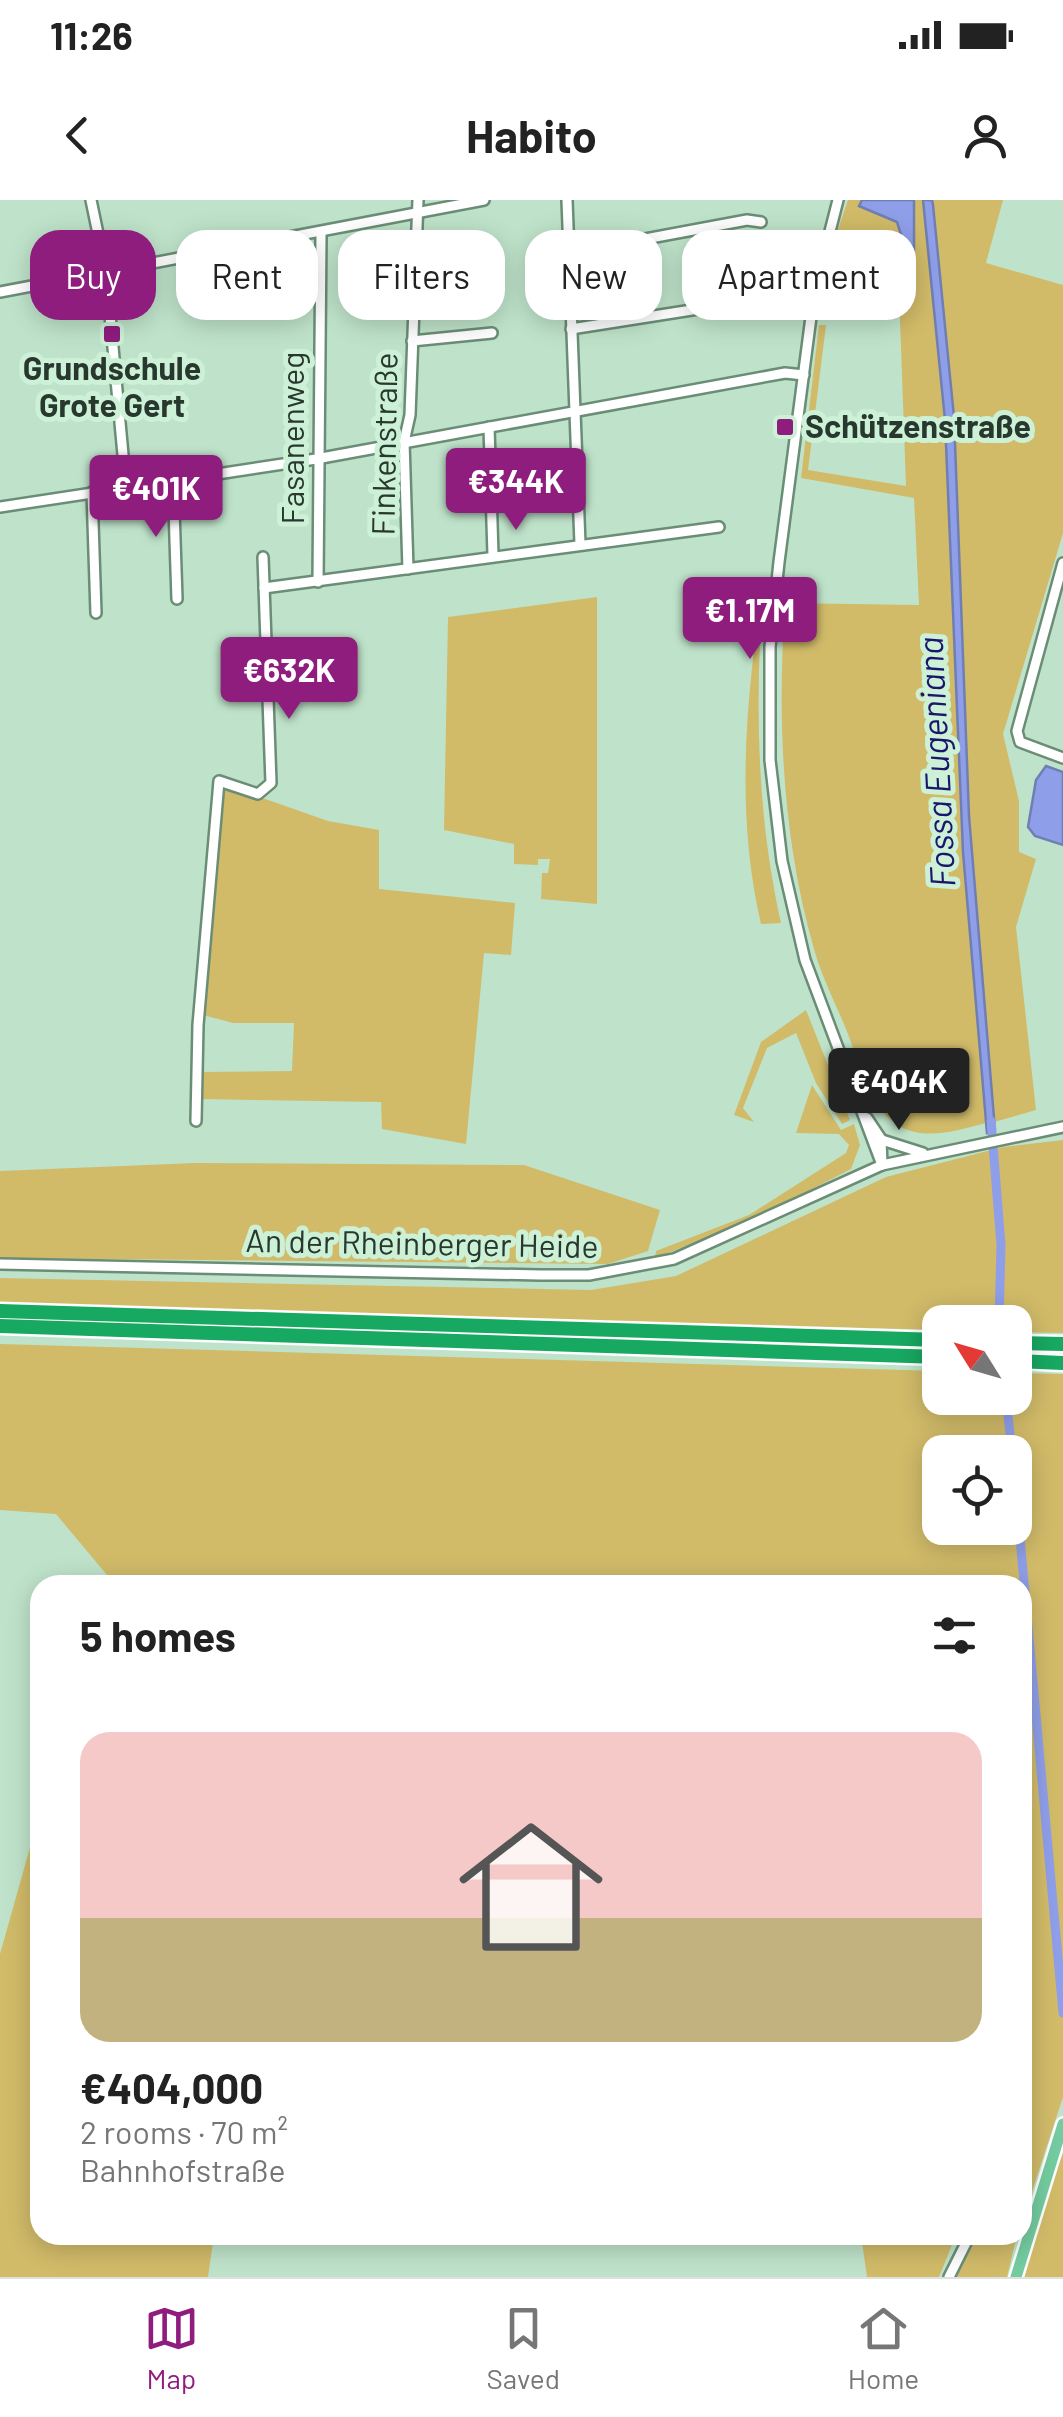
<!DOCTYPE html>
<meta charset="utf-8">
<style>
body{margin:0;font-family:Barlow,sans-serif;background:#f6f6f6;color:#222;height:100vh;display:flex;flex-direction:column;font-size:38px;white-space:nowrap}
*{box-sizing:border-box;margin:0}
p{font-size:32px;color:#767676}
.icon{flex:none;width:55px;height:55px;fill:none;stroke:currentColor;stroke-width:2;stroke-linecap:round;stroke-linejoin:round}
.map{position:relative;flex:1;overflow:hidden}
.panel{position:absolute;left:30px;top:1375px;width:1002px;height:670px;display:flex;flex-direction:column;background:#fff;border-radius:30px;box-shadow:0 5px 25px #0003}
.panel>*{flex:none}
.guide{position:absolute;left:30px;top:30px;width:1005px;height:90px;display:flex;gap:20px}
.needle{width:65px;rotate:307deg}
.buttons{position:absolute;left:922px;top:1105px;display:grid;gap:20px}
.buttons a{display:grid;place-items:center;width:110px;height:110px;border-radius:20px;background:#fff;box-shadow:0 5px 25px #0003;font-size:50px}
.price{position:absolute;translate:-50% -85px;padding:0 22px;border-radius:10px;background:#8e1d7e;color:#fff;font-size:32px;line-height:65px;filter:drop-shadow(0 2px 5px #0008)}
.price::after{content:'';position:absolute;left:50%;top:60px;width:30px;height:22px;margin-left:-15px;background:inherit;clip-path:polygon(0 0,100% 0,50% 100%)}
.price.selected{background:#222;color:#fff}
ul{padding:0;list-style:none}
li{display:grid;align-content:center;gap:20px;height:530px;padding:0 50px}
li+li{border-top:2px solid #e0e0e0}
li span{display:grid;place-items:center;height:310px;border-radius:30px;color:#555}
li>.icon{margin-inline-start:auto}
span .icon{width:180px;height:180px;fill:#fffc;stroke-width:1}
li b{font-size:42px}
h2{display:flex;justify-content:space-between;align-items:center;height:120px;padding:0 50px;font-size:42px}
.chip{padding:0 35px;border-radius:30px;background:#fff;box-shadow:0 5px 25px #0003;font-size:35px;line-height:90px}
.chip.selected{background:#8e1d7e;color:#fff}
.status{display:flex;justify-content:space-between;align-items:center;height:70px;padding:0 50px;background:#fff;direction:ltr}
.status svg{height:28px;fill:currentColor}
header{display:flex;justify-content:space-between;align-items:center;height:130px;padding:0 50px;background:#fff;font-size:45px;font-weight:700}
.tabs{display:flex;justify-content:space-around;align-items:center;height:140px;border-top:2px solid #e0e0e0;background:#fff;font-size:28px;color:#767676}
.tabs a{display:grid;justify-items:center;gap:5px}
.tabs .selected{color:#8e1d7e}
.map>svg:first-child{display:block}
</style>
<div class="status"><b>11:26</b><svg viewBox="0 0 49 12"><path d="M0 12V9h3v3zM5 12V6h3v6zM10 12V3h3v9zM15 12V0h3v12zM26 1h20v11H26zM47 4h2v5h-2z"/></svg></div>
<header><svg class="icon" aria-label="back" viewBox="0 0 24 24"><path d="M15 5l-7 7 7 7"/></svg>Habito<svg class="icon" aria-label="person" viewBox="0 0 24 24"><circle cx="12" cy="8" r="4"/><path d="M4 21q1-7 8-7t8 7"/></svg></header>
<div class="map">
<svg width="1063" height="2077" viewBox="0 0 1063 2077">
<rect width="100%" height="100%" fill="#bfe3ca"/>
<!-- green -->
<g fill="#d1bb69" fill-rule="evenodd">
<path d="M848,0h75l22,220 18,432 23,271c-30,8 -68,20 -94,-2 -25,-21 -33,-58 -44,-87 -11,-28 -26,-56 -34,-85 -32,-112 -37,-230 -29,-346l134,2 -5,-107 -113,-20 18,-153h7l-18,145 98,16 -9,-250 -43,-6 -2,9 -16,-4z"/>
<polygon points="932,0 1003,0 986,63 1063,85 1063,333 1003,534 1019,601 1019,652 1036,659 1016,727 1036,910 994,922 969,616 954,217"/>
<path d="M764,375c-9,119 -9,231 17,348l-20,1c-27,-117 -14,-231 3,-349z"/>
<polygon points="597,397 597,704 541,699 542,673 548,673 550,659 538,659 538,665 514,664 514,644 444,630 448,417"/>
<polygon points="223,588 237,589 328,621 379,630 379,689 515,703 511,755 484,753 466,944 382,929 381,902 198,899 198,872 292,871 294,823 233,823 203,815"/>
<polygon points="806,810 850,920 842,924 816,883 796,833 767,848 743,908 754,922 734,915 761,842"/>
<polygon points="812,885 841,930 854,924 860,945 851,969 748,1022 655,1058 656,1051 749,1015 846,953 849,945 839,934 796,933"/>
<polygon points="1063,940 1063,1133 1015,1132 1015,1122 940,1122 940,1130 0,1104 0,1078 591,1090 676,1076 886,977 1003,947"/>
<polygon points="195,963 524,965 660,1010 648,1051 608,1064 0,1058 0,971"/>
<path d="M0,1144l940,27v27h75v-25l48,1v723l-40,122 -1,-634h-918l3,-10 -51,-61 -56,-4zM940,1252h75v76h-75z"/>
<polygon points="40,1612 40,2035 214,2035 208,2077 0,2077 0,1754"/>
<polygon points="1063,1953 1063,2077 1024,2077 1039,2016"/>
<polygon points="861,2035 956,2035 939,2077 867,2077"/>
<polygon points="978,2035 1017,2035 1007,2077 956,2077"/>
</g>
<!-- water -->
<g fill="#8f9ee9" stroke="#707fb1" stroke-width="2.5">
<polygon points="862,0 914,0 914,50 906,50 897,22 859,6"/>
<polygon points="923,0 932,0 933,5 954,217 969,616 995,930 987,933 963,652 945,220"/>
<polygon points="1046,566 1063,572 1063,645 1035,636 1028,627 1036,580"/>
</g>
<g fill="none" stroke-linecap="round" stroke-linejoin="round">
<!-- canal -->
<g stroke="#8f9ee9" stroke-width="9">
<polyline points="991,921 1001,1045 999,1122"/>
<polyline points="1006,1198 1012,1252"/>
<polyline points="1015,1283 1063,1813"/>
</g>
<defs>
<g id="minor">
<polyline points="91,0 106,72 126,287"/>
<polyline points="567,0 580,344"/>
<polyline points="838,0 814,94 779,362 770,447 770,560 782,661 805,760 882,965"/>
<polyline points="570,53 747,20 761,22"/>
<polyline points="0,92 484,0"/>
<polyline points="415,93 477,88 492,81"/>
<polyline points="571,129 749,101"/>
<polyline points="412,141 492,133"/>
<polyline points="489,227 493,355"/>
<polyline points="173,279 177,399"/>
<polyline points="92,292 96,413"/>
<polyline points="0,307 316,259 785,173 804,175"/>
<polyline points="1063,363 1017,531 1020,542 1063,558"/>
<polyline points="408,369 404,242 410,215 418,0"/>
<polyline points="318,382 321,34"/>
<polyline points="264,388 719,327"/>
<polyline points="867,918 881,939 882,965"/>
<polyline points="196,921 198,825 219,581 258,594 271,583 263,357"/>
<polyline points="882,940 923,953"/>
<polyline points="0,1064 540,1075 589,1075 674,1059 882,965 1063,927"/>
<polyline points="949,2077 970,2035"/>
</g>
<polyline id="major" points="1016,2077 1063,1924"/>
<g id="highway">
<polyline points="0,1111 940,1140"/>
<polyline points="0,1126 940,1157"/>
<polyline points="1015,1143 1063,1144"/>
<polyline points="1015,1161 1063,1163"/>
</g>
</defs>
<!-- minor casing -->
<use href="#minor" stroke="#6b8d76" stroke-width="14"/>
<!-- major casing -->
<use href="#major" stroke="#fff" stroke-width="16"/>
<!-- highway casing -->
<use href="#highway" stroke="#fff" stroke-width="19"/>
<!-- minor -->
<use href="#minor" stroke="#fff" stroke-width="9"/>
<!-- major -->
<use href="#major" stroke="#74cba0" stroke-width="11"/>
<!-- highway -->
<use href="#highway" stroke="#17a861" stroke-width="14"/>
</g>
<!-- markers -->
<g fill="#8e1d7e" stroke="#ccf1d7" stroke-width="4">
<rect x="102" y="124" width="20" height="20" rx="5"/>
<rect x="775" y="217" width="20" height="20" rx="5"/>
</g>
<g text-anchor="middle" stroke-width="10" stroke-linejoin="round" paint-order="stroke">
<!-- poi labels -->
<g font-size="32" font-weight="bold" fill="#29382e" stroke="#ccf1d7">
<text x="112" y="180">Grundschule<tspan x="112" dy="37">Grote Gert</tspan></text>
<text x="805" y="238" text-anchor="start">Schützenstraße</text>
</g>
<!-- street labels -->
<g font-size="32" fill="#29382e" stroke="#ccf1d7">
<text transform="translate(293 238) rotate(-90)" y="11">Fasanenweg</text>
<text transform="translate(385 244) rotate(-89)" y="11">Finkenstraße</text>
<text transform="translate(422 1044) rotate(1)" y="11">An der Rheinberger Heide</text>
</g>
<!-- water labels -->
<g font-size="35" font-style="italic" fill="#1b166c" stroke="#ccf1d7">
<text transform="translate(937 562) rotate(-93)" y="12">Fossa Eugeniana</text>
</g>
</g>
</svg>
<div class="buttons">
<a><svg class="needle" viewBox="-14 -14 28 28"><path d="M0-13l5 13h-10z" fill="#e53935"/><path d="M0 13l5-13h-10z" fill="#767676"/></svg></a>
<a><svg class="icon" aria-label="locate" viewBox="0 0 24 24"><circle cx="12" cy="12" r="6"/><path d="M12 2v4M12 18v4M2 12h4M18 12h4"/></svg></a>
</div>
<b class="price" style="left:516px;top:333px">€344K</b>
<b class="price" style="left:156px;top:340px">€401K</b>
<b class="price" style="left:750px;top:462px">€1.17M</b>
<b class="price" style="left:289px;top:522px">€632K</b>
<b class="price selected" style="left:899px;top:933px">€404K</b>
<div class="guide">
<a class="chip selected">Buy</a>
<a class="chip">Rent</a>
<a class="chip">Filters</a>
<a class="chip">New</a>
<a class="chip">Apartment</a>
</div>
<section class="panel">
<h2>5 homes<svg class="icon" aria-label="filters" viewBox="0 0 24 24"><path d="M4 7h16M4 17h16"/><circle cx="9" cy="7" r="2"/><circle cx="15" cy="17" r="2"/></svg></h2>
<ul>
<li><span style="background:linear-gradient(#f6c9c9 60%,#c2b280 0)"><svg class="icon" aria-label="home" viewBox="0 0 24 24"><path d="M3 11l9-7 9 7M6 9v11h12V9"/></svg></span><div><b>€404,000</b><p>2 rooms · 70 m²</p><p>Bahnhofstraße</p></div></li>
</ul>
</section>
</div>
<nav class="tabs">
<a class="selected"><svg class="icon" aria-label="map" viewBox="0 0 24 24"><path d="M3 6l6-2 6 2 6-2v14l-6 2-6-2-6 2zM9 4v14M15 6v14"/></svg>Map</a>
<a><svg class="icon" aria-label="saved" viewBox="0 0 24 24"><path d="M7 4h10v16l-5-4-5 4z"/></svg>Saved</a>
<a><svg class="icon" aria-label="home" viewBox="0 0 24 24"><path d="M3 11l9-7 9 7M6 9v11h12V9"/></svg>Home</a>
</nav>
